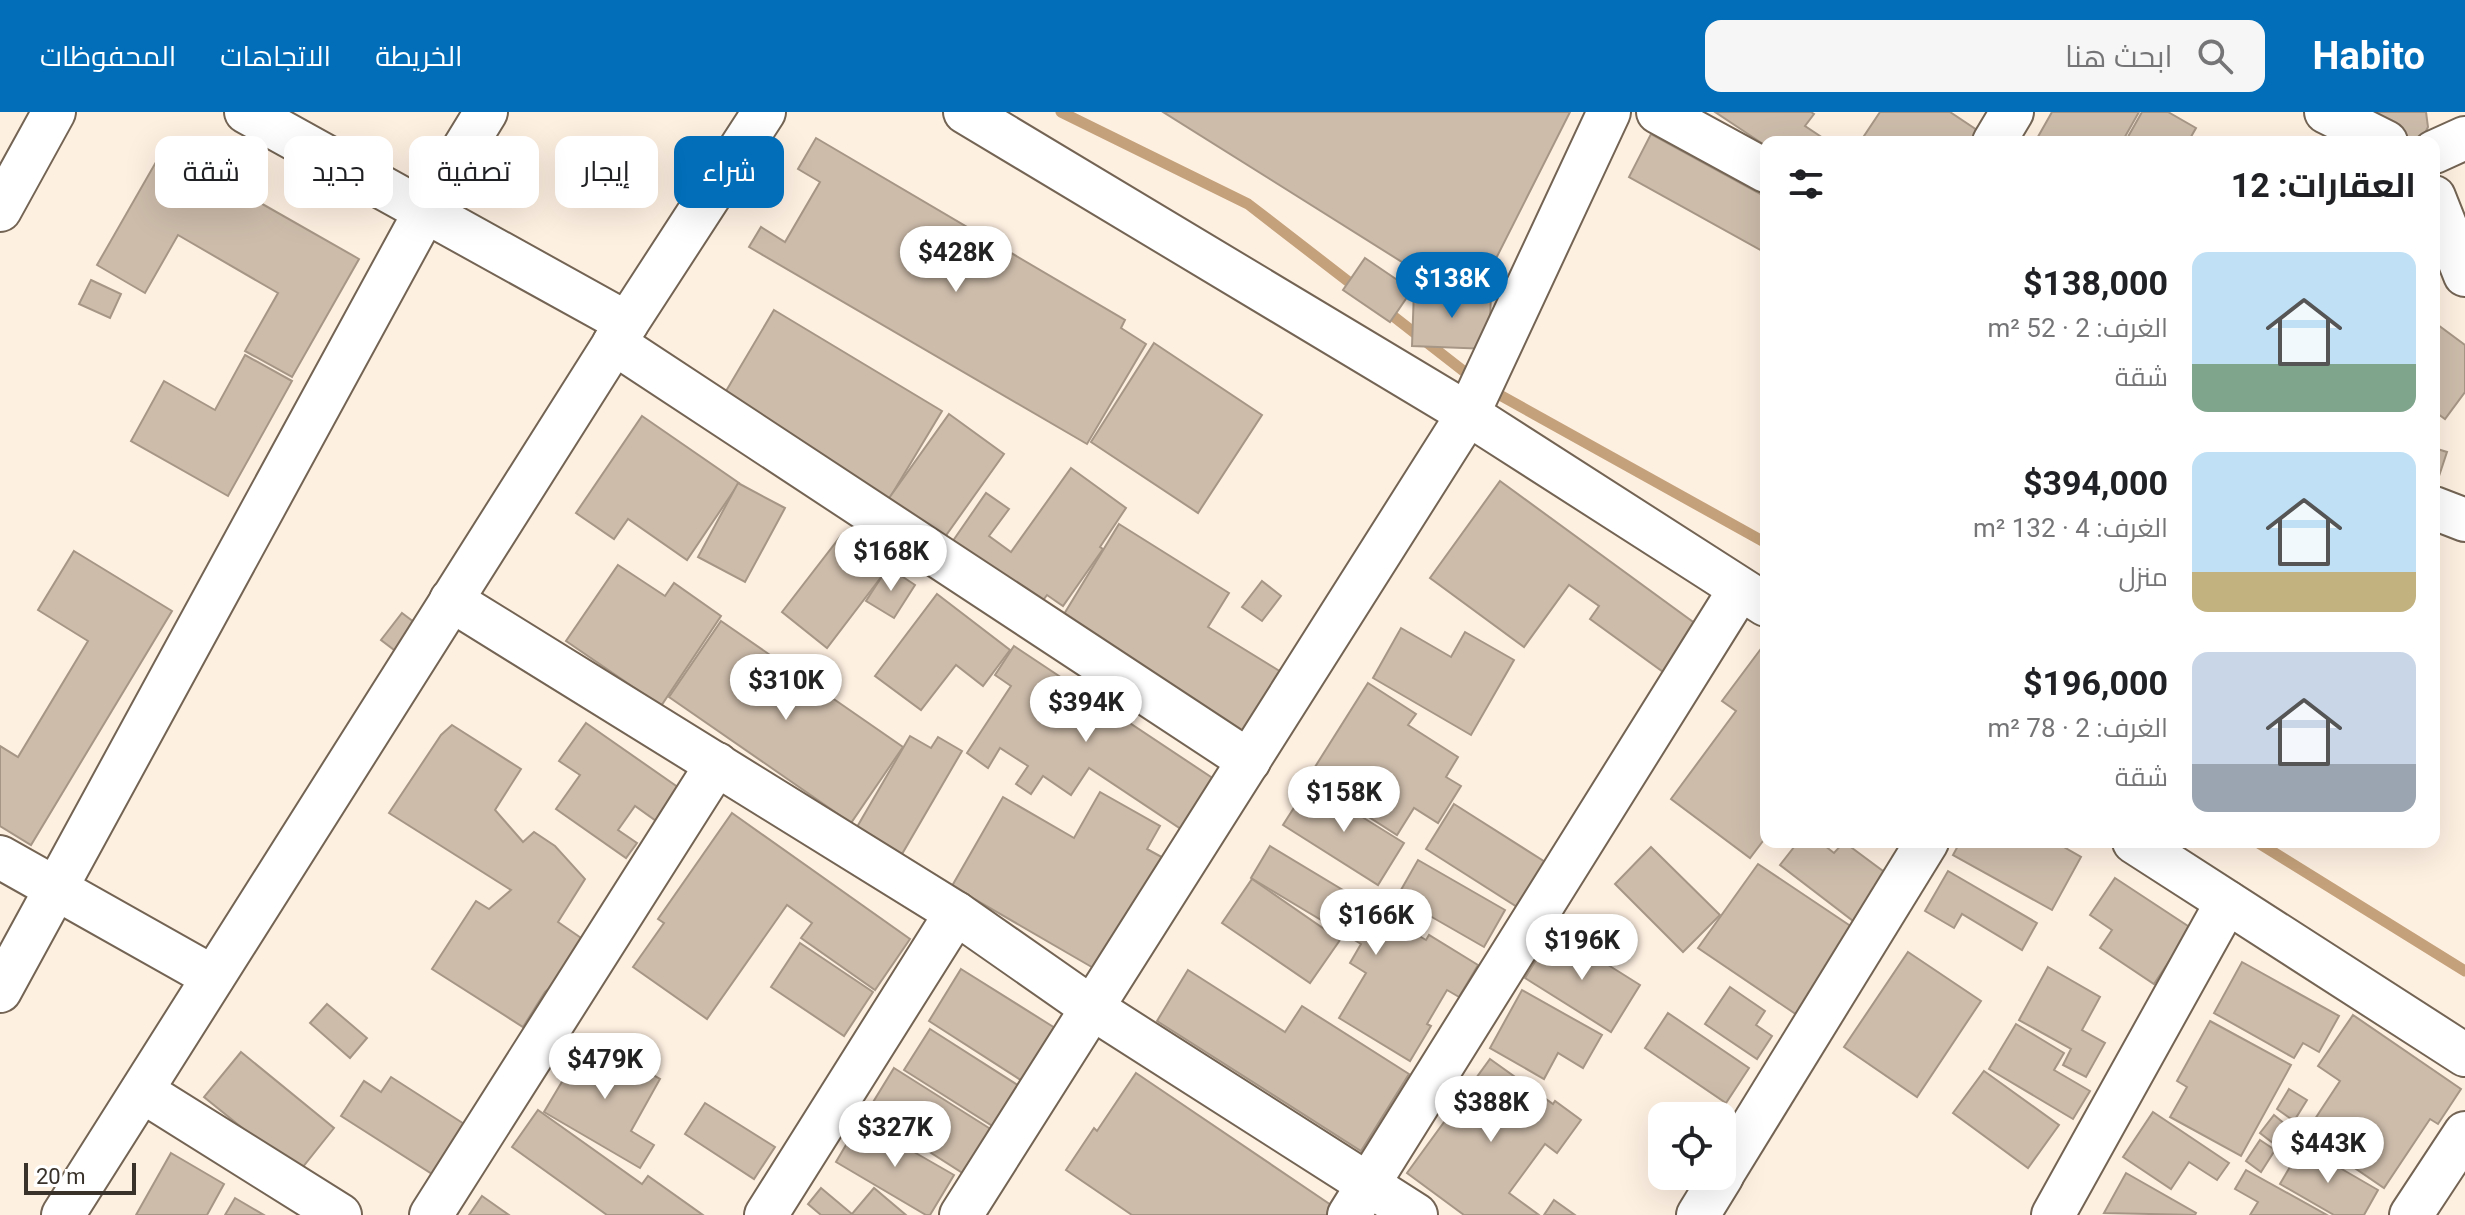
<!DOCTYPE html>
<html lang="ar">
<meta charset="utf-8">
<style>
body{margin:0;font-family:Roboto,Cairo,sans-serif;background:#f6f6f6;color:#202124;direction:rtl;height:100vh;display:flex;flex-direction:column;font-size:30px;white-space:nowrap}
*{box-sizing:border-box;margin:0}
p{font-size:26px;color:#757577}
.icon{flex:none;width:44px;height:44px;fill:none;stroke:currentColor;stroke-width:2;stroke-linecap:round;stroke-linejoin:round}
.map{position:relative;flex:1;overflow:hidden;direction:ltr}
.sheet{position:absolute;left:1760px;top:24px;width:680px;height:712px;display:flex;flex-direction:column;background:#fff;border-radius:16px;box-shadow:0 8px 32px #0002;direction:rtl}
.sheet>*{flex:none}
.banner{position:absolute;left:24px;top:24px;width:760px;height:72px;direction:rtl;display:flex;gap:16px}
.buttons{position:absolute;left:1648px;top:990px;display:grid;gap:16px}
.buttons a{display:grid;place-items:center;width:88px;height:88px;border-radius:16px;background:#fff;box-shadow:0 8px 32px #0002;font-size:40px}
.scale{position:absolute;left:24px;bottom:20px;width:112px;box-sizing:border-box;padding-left:8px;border:4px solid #39322b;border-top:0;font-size:22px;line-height:28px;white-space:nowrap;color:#39322b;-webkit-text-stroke:6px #fff;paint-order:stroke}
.price{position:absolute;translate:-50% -68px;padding:0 18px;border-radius:28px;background:#fff;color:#222;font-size:26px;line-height:52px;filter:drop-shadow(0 2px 4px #0008)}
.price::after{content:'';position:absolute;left:50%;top:48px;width:24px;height:18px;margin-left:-12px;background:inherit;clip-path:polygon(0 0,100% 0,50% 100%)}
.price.selected{background:#026db8;color:#fff}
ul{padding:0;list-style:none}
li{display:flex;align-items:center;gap:24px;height:200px;padding:0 24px}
li span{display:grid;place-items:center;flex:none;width:224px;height:160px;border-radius:16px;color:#555}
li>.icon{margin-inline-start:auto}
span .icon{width:96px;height:96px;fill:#fffc;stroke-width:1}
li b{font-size:34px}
h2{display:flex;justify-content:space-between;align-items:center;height:96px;padding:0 24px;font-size:34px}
.tag{padding:0 28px;border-radius:16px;background:#fff;box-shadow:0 8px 32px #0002;font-size:28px;line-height:72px}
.tag.selected{background:#026db8;color:#fff}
header{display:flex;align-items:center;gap:48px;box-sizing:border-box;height:112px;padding:0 40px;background:#026db8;color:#fff}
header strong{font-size:38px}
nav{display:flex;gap:44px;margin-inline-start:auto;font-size:28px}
.search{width:560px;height:72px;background:#f6f6f6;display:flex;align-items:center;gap:20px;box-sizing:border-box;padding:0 28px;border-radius:16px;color:#757577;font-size:30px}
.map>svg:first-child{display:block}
</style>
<header>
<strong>Habito</strong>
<div class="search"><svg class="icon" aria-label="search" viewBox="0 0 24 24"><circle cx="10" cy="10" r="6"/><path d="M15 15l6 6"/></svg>ابحث هنا</div>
<nav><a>الخريطة</a><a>الاتجاهات</a><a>المحفوظات</a></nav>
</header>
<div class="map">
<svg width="2465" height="1103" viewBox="0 0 2465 1103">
<rect width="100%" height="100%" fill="#fef0e1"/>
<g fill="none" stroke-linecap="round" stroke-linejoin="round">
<!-- stream -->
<g stroke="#c4a17b" stroke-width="11">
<polyline points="1061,0 1248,92 1358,177"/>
<polyline points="1384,197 1475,268"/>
<polyline points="1489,277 1766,431"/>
<polyline points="2257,730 2465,859"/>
</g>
</g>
<!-- building -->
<g fill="#cdbcaa" stroke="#a69685" stroke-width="2">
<polygon points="1163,0 1570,0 1472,194"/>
<polygon points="1715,0 1811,0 1814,2 1805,14 1829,30 1766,30 1766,34"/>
<polygon points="1880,0 1950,0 1980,20 1974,30 1951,30 1946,26 1943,30 1860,30"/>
<polygon points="2052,0 2139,0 2122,30 2035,30"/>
<polygon points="2142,0 2168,0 2196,16 2188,30 2125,30"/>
<polygon points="2344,0 2426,0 2428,15 2421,30 2413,30"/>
<polygon points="1651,22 1766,85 1766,141 1629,65"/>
<polygon points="816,26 1125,208 1121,216 1146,232 1087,332 749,135 761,115 785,130 820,70 798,57"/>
<polygon points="164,36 359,147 292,265 245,239 278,181 178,123 145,181 97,153"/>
<polygon points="1365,146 1412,178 1390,210 1343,178"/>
<polygon points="91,168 121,182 110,206 79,192"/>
<polygon points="1414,178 1491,181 1489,237 1412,234"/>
<polygon points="774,198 942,299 883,397 716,296"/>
<polygon points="2434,210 2465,233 2465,280 2445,307 2434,299"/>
<polygon points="1154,231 1262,303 1198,401 1091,330"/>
<polygon points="245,243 292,269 228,384 131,329 164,269 215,298"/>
<polygon points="949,302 1004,342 937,436 882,396"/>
<polygon points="642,304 739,371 687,448 628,407 614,427 576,401"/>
<polygon points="2434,336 2447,340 2436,373 2434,372"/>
<polygon points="1071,356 1126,396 1100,435 1103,437 1063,494 1047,483 1036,498 948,436 986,381 1009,397 989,424 1011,440"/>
<polygon points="1500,369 1700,515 1666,562 1590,507 1599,494 1569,473 1524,535 1430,466"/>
<polygon points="738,371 785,396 745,470 698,445"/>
<polygon points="1119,412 1229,481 1208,515 1286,563 1247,629 1058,512"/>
<polygon points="840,425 885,460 827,536 782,500"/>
<polygon points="74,439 172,499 31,733 0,714 0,634 18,645 88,529 38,498"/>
<polygon points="618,453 665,484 674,471 721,504 661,594 566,529"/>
<polygon points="888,455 915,473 894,506 866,489"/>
<polygon points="1262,469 1281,484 1262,509 1242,495"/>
<polygon points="937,482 1010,538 983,574 956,553 921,598 875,564"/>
<polygon points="402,501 427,520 406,547 381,528"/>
<polygon points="721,509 903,635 851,711 669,585"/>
<polygon points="1401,516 1451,545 1465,520 1514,548 1471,623 1373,566"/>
<polygon points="1014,534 1220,671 1187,721 1089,656 1071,683 1043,664 1031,682 1016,672 1028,654 1000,636 988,656 967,641 1011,574 995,563"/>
<polygon points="1763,534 1766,536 1766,725 1750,746 1671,687 1736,599 1722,589"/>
<polygon points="1368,571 1416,602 1408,613 1458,645 1446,665 1461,674 1438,711 1414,696 1397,723 1308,666"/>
<polygon points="586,611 682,678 659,711 635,694 618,718 637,731 626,746 556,697 580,663 559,649"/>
<polygon points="452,613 521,657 495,698 523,730 534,720 555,734 585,767 558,810 584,828 558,869 545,880 523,915 432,857 476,789 489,797 511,778 389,701 441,623"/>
<polygon points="910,624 931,636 938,625 962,639 902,742 857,715"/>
<polygon points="1309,672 1404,731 1378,773 1283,713"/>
<polygon points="1100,680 1160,714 1147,737 1167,748 1102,861 952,774 1003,685 1074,726"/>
<polygon points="1454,692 1550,753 1522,798 1426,737"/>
<polygon points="732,701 910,827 875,878 801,826 812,811 787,793 707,907 633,855 664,811 658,807"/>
<polygon points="1798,730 1820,730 1834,741 1844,730 1887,762 1865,790 1875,798 1861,815 1780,753"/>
<polygon points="1960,730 2055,730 2081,745 2052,798 1953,743"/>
<polygon points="1270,734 1426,828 1429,823 1478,853 1459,885 1447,878 1427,912 1431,914 1410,949 1339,906 1366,861 1350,851 1361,832 1251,766"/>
<polygon points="1651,735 1720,803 1683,840 1615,772"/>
<polygon points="1418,748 1505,798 1484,835 1397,785"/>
<polygon points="1758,752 1858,819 1803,907 1698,836"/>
<polygon points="1948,759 2037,811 2022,838 1962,802 1954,816 1925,799"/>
<polygon points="2115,766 2191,816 2154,872 2100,836 2112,818 2090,803"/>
<polygon points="1252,767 1340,828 1310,871 1222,811"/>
<polygon points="1554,819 1640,873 1611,920 1525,866"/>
<polygon points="800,831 873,880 844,924 771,875"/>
<polygon points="1908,840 1981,889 1917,985 1844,935"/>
<polygon points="2242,850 2339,904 2319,940 2303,931 2294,946 2214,901"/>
<polygon points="2048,855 2100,885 2082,918 2105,931 2086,965 2063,953 2071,937 2019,908"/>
<polygon points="961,857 1063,921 1030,974 929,909"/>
<polygon points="1188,858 1285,920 1302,894 1409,962 1361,1039 1157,909"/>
<polygon points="1730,875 1765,899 1756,913 1772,924 1757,947 1705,912"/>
<polygon points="1522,878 1602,923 1583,956 1558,941 1544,967 1490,936"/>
<polygon points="327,892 367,926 350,946 310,911"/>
<polygon points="1668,901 1749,956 1726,991 1645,936"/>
<polygon points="2353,903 2461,977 2438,1012 2430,1007 2384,1076 2305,1022 2340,969 2318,954"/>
<polygon points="2210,909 2291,953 2241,1044 2170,1005 2187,975 2177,969"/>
<polygon points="2016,912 2064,941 2054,958 2090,979 2073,1007 1989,957"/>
<polygon points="930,917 1027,979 1002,1020 904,958"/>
<polygon points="588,926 660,967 631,1019 654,1033 640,1056 544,1000"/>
<polygon points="241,940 334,1016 298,1061 204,985"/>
<polygon points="1490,947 1553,992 1555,989 1581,1008 1557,1041 1545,1032 1509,1081 1539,1103 1464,1103 1407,1061"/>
<polygon points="894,956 1000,1023 972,1067 867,1000"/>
<polygon points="1984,959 2059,1013 2028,1056 1953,1001"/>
<polygon points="1136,961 1334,1095 1329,1103 1132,1103 1066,1058 1094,1016 1097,1019"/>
<polygon points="391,965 472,1017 440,1067 341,1004 364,969 381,980"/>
<polygon points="2289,977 2307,988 2294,1009 2277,997"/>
<polygon points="705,991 775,1035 754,1067 685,1022"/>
<polygon points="538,998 642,1072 648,1064 703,1103 607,1103 512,1035"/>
<polygon points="2153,1000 2229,1051 2217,1068 2189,1050 2171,1077 2123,1045"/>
<polygon points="2274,1003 2291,1017 2278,1035 2260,1021"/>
<polygon points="860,1009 954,1063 930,1103 926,1103 836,1050"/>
<polygon points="2260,1028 2275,1038 2261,1060 2246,1049"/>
<polygon points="2302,1034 2378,1078 2364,1103 2334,1103 2280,1072"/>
<polygon points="171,1041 224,1072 207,1103 136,1103"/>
<polygon points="2246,1058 2327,1103 2250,1103 2258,1090 2235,1077"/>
<polygon points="2126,1061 2196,1101 2195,1103 2104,1101"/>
<polygon points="821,1076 852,1102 874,1076 906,1103 821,1103 808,1092"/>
<polygon points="482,1084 509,1103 469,1103"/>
<polygon points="235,1086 264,1103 225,1103"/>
<polygon points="1554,1088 1575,1103 1544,1103"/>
</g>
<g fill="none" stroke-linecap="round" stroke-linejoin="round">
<defs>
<g id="minor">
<polyline points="246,0 627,211"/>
<polyline points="965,0 1468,302 1766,493"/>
<polyline points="1658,0 1766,59"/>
<polyline points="2326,0 2386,30"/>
<polyline points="1994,30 2012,0"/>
<polyline points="2434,40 2465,26"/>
<polyline points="2434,85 2465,163"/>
<polyline points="0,98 54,0"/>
<polyline points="614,231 1249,649"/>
<polyline points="2434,396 2465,408"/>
<polyline points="451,488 956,801 1092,896 1416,1103"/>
<polyline points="2134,730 2465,943"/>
<polyline points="0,745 213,865"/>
<polyline points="0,879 426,98 486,0"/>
<polyline points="142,979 340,1103"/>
<polyline points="1722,1063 1927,730"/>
<polyline points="63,1103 627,211 764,0"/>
<polyline points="431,1103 717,652"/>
<polyline points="766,1103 956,801"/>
<polyline points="961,1103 1468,302 1609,0"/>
<polyline points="1349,1103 1740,477"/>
<polyline points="1698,1103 1722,1064"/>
<polyline points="2053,1103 2227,790"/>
<polyline points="2411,1103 2465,1021"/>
</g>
</defs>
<!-- minor casing -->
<use href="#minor" stroke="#736454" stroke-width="46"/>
<!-- minor -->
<use href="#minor" stroke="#fff" stroke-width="42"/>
</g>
</svg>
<div class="buttons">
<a><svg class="icon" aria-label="locate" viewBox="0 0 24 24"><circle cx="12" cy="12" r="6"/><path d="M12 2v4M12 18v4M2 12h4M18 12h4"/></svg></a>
</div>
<div class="scale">20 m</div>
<b class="price" style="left:956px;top:182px">$428K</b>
<b class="price selected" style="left:1452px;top:208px">$138K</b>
<b class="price" style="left:891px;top:481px">$168K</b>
<b class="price" style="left:786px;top:610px">$310K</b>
<b class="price" style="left:1086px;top:632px">$394K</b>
<b class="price" style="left:1344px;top:722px">$158K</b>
<b class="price" style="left:1376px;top:845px">$166K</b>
<b class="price" style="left:1582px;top:870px">$196K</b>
<b class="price" style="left:605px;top:989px">$479K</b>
<b class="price" style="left:1491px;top:1032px">$388K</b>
<b class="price" style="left:895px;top:1057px">$327K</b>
<b class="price" style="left:2328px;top:1073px">$443K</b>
<div class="banner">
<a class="tag selected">شراء</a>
<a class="tag">إيجار</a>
<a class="tag">تصفية</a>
<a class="tag">جديد</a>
<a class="tag">شقة</a>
</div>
<section class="sheet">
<h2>العقارات: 12<svg class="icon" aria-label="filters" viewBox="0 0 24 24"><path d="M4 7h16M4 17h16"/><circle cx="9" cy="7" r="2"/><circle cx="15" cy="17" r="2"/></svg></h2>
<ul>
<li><span style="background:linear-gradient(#bfe0f5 70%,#7fa58c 0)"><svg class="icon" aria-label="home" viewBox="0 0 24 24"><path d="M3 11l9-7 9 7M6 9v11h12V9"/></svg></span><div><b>$138,000</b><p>الغرف: 2 · 52 m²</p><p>شقة</p></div></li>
<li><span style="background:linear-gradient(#bfe0f5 75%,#c2b280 0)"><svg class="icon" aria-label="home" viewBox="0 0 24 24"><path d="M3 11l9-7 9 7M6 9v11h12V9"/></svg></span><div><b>$394,000</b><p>الغرف: 4 · 132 m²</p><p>منزل</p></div></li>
<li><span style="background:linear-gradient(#c9d6e8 70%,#9aa5b1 0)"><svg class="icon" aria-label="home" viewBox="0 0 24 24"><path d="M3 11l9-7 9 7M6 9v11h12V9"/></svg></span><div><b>$196,000</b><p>الغرف: 2 · 78 m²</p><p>شقة</p></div></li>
</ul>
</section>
</div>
